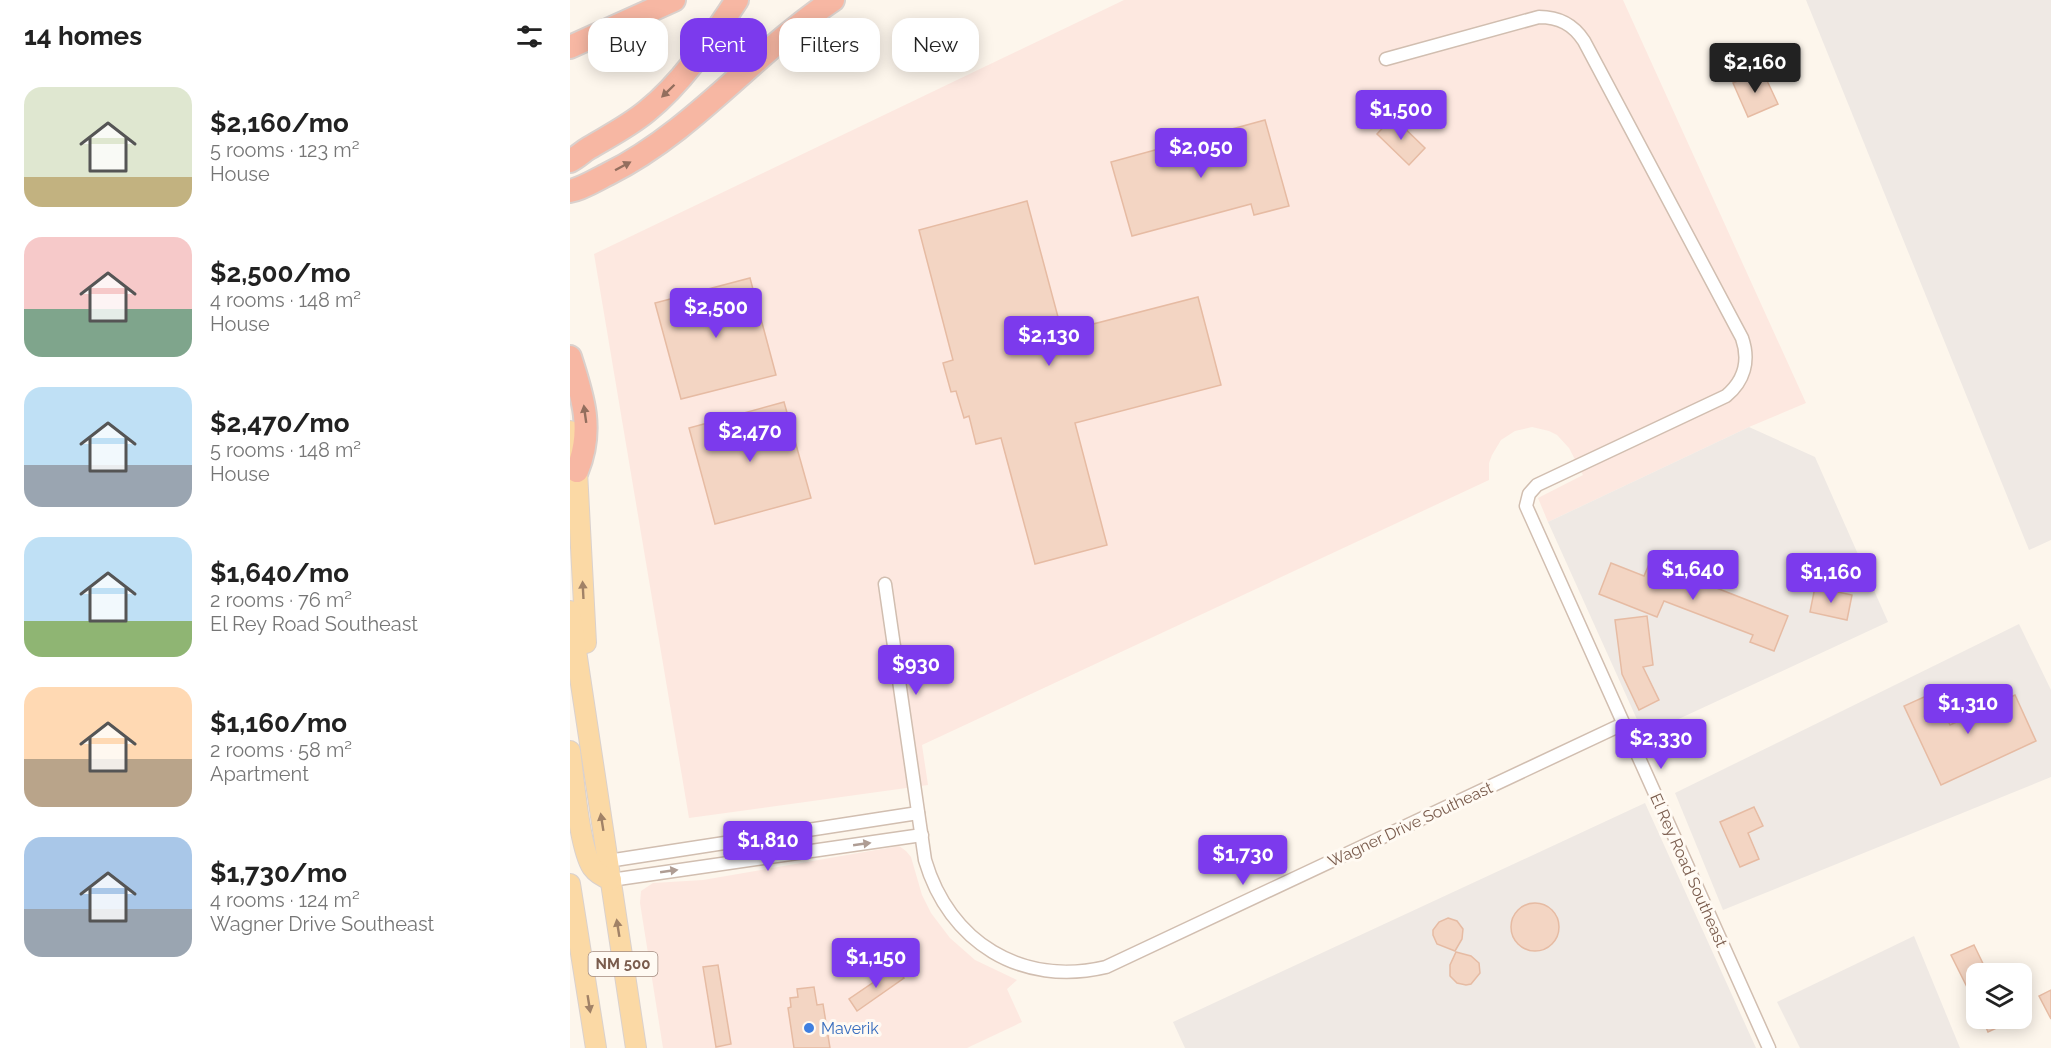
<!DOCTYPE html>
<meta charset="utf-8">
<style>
body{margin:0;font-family:Raleway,sans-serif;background:#f2f2f2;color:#222;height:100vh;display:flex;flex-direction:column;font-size:22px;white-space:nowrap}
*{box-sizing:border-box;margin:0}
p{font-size:20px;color:#767676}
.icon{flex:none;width:33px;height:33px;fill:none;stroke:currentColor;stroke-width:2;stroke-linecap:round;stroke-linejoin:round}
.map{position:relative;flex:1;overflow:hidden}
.sheet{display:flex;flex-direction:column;background:#fff;width:570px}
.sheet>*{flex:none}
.banner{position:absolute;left:18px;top:18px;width:570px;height:54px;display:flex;gap:12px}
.controls{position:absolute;left:1396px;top:963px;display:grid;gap:12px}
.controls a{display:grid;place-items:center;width:66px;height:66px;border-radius:12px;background:#fff;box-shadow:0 3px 15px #0003;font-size:30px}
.price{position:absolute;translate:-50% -51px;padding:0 14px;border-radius:6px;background:#7c3aed;color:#fff;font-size:20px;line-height:39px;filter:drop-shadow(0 2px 3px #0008)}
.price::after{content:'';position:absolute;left:50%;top:36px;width:18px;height:14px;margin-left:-9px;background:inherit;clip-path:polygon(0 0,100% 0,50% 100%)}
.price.selected{background:#222;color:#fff}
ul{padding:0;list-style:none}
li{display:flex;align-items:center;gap:18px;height:150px;padding:0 24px}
li span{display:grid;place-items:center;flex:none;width:168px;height:120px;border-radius:18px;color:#555}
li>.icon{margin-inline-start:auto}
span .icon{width:72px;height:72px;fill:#fffc;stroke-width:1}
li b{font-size:26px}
h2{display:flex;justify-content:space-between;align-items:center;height:72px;padding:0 24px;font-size:26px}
.chip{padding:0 21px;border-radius:18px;background:#fff;box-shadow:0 3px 15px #0003;font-size:21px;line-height:54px}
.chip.selected{background:#7c3aed;color:#fff}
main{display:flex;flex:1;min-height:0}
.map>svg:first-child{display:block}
</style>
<main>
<section class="sheet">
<h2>14 homes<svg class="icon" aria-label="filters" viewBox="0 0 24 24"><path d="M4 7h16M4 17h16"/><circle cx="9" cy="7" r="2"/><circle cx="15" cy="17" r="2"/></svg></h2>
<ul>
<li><span style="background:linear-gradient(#dfe7d0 75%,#c2b280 0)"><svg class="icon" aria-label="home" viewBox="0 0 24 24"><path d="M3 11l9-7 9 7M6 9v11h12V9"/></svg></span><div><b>$2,160/mo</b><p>5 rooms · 123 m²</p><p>House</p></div></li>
<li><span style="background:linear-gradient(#f6c9c9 60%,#7fa58c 0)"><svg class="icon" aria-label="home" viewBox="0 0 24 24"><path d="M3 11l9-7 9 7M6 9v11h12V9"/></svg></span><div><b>$2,500/mo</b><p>4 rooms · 148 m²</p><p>House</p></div></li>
<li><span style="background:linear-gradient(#bfe0f5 65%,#9aa5b1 0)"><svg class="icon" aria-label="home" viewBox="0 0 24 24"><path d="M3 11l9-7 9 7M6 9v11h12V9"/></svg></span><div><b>$2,470/mo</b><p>5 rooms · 148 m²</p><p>House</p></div></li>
<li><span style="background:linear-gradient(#bfe0f5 70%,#8fb573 0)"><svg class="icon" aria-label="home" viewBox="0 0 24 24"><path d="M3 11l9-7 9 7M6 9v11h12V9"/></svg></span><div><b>$1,640/mo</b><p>2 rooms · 76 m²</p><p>El Rey Road Southeast</p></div></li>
<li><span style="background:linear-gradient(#ffd9b3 60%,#b9a48a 0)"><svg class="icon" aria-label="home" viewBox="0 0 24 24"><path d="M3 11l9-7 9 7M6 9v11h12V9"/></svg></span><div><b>$1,160/mo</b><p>2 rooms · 58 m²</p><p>Apartment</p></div></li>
<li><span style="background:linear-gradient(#a9c7e8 60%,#9aa5b1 0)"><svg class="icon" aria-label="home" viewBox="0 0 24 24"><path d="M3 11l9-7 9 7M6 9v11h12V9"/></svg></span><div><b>$1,730/mo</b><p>4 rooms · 124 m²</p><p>Wagner Drive Southeast</p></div></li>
</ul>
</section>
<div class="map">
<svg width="1481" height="1048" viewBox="0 0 1481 1048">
<rect width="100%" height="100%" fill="#fdf6ec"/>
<!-- commercial -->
<g fill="#fde8e0">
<polygon points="554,0 1053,0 1236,403 1179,427 978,522 968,498 1013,475 999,448 987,435 979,431 962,427 945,431 931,440 922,455 919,463 919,480 352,745 358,785 119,818 24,254"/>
<polygon points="329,846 336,851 341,857 352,895 361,913 380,938 405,960 447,980 437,989 452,1022 397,1048 93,1048 70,903 71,891 83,883 133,880"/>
</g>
<!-- industrial -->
<g fill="#efe9e4">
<polygon points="1236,0 1481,0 1481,540 1459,550"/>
<polygon points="1179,427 1245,457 1318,622 1074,735 978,522"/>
<polygon points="1449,624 1481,690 1481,777 1153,910 1105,793"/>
<polygon points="1075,803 1186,1048 615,1048 603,1022"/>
<polygon points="1344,936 1390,1048 1230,1048 1207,1002"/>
</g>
<!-- building -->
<g fill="#f3d5c3" stroke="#e6bba3" stroke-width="1.5">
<polygon points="1192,70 1208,104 1178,117 1163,83"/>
<polygon points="823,117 855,148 839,165 807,134"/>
<polygon points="695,120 719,206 684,215 681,204 562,236 541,162"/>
<polygon points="457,201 492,332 628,297 651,385 505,423 537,545 465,564 431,438 406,444 399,416 394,418 386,391 381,392 373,363 383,360 349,230"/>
<polygon points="180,278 206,375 111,399 85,303"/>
<polygon points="214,402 241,498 145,524 119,428"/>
<polygon points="1080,562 1218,616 1204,651 1180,642 1183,635 1094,601 1087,617 1029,594 1041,563 1074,576"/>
<polygon points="1245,587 1282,595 1277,620 1240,612"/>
<polygon points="1077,616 1083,665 1073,667 1089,700 1069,710 1052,674 1045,620"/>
<polygon points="1365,692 1380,725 1445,695 1466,741 1371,785 1334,706"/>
<polygon points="1184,807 1193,826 1178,833 1189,859 1170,867 1150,822"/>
<circle cx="965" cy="927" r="24"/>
<polygon points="878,918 887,921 893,929 892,939 885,951 867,944 863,935 863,930 869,922"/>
<polygon points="1404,945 1418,974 1407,974 1407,1007 1381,955"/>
<polygon points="886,952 901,956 909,963 910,973 901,984 896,985 887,983 880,976 880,965"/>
<polygon points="148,965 161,1044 146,1047 133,967"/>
<polygon points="326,967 334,978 287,1011 279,999"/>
<polygon points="244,987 247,1005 253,1004 260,1048 224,1048 218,1008 221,1007 220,998 228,997 227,989"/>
<polygon points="1481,990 1481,1019 1469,996"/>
<polygon points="1412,1018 1448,1018 1418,1032"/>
</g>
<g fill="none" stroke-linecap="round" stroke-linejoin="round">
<defs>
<g id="minor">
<path d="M816,59l153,-42c20,0 34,7 45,24l158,297c8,23 2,43 -16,58l-189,89 -8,9 -3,12 243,542"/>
<path d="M315,584l40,276c24,82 96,127 181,107l517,-243"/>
<polyline points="38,861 348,813"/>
<polyline points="41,880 352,835"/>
</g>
<g id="primary">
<polyline points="0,431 7,471 16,643"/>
<polyline points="0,611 66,1048"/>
<path d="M0,751c4,27 9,95 22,116 5,7 11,10 19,13"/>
<polyline points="0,884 26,1048"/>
</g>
<g id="motorway">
<polyline points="0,47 104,0"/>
<path d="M0,161c8,-4 12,-9 19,-13 20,-12 40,-22 58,-37 38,-31 63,-71 90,-111"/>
<path d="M0,191c12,-2 26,-11 38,-17 86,-43 146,-121 225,-174"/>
<path d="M0,357c13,40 24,73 7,114"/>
</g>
</defs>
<!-- minor casing -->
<use href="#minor" stroke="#d1beb0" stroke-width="15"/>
<!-- primary casing -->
<use href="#primary" stroke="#dad1cd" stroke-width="22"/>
<!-- motorway casing -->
<use href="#motorway" stroke="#dad1cd" stroke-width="26"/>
<!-- minor -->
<use href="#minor" stroke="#fff" stroke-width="12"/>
<!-- primary -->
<use href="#primary" stroke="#fbd9a5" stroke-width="20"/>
<!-- motorway -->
<use href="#motorway" stroke="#f7b7a3" stroke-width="22"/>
</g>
<!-- one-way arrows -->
<defs><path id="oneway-solid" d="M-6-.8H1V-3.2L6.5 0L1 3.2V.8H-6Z" transform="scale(1.5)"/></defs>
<g fill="#936e5e">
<use href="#oneway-solid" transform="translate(98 91) rotate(136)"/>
<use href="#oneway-solid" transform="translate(53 166) rotate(-28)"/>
<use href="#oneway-solid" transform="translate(15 414) rotate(-98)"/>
</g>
<g fill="#a18267">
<use href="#oneway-solid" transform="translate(13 590) rotate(-93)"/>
<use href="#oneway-solid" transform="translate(32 822) rotate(-99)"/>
<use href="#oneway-solid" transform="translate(48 928) rotate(-99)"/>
<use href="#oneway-solid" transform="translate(19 1004) rotate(81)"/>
</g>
<g fill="#af9d94">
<use href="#oneway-solid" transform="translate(292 844) rotate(-8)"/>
<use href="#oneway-solid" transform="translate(99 871) rotate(-8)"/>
</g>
<!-- markers -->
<circle fill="#3f7fe0" stroke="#fffaf3" stroke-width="2" cx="239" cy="1028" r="6"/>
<g text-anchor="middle" stroke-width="6" stroke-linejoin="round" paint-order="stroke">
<!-- shield labels -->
<rect fill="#fffaf3" stroke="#a28b7f" stroke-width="1.5" x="18.5" y="952" width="69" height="24" rx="4.5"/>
<g font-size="15" font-weight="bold" fill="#7a5c4d">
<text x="53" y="969">NM 500</text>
</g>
<!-- street labels -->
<g font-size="16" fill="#7a5c4d" stroke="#fffaf3">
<text transform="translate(840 824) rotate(-25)" y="6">Wagner Drive Southeast</text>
<text transform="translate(1119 870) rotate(66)" y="6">El Rey Road Southeast</text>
</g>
<!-- shop labels -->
<g font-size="16" fill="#366cbe" stroke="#fffaf3" text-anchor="start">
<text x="251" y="1034">Maverik</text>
</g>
</g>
</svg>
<div class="controls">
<a><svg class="icon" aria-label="layers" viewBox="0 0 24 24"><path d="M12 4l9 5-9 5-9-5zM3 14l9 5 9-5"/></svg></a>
</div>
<b class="price selected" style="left:1185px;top:94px">$2,160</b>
<b class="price" style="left:831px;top:141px">$1,500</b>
<b class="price" style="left:631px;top:179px">$2,050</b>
<b class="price" style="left:146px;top:339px">$2,500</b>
<b class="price" style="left:479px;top:367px">$2,130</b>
<b class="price" style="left:180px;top:463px">$2,470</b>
<b class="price" style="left:1123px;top:601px">$1,640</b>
<b class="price" style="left:1261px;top:604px">$1,160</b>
<b class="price" style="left:346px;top:696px">$930</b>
<b class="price" style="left:1398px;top:735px">$1,310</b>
<b class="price" style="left:1091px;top:770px">$2,330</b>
<b class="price" style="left:198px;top:872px">$1,810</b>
<b class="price" style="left:673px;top:886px">$1,730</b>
<b class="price" style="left:306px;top:989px">$1,150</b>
<div class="banner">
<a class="chip">Buy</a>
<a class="chip selected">Rent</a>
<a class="chip">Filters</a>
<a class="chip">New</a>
</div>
</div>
</main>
